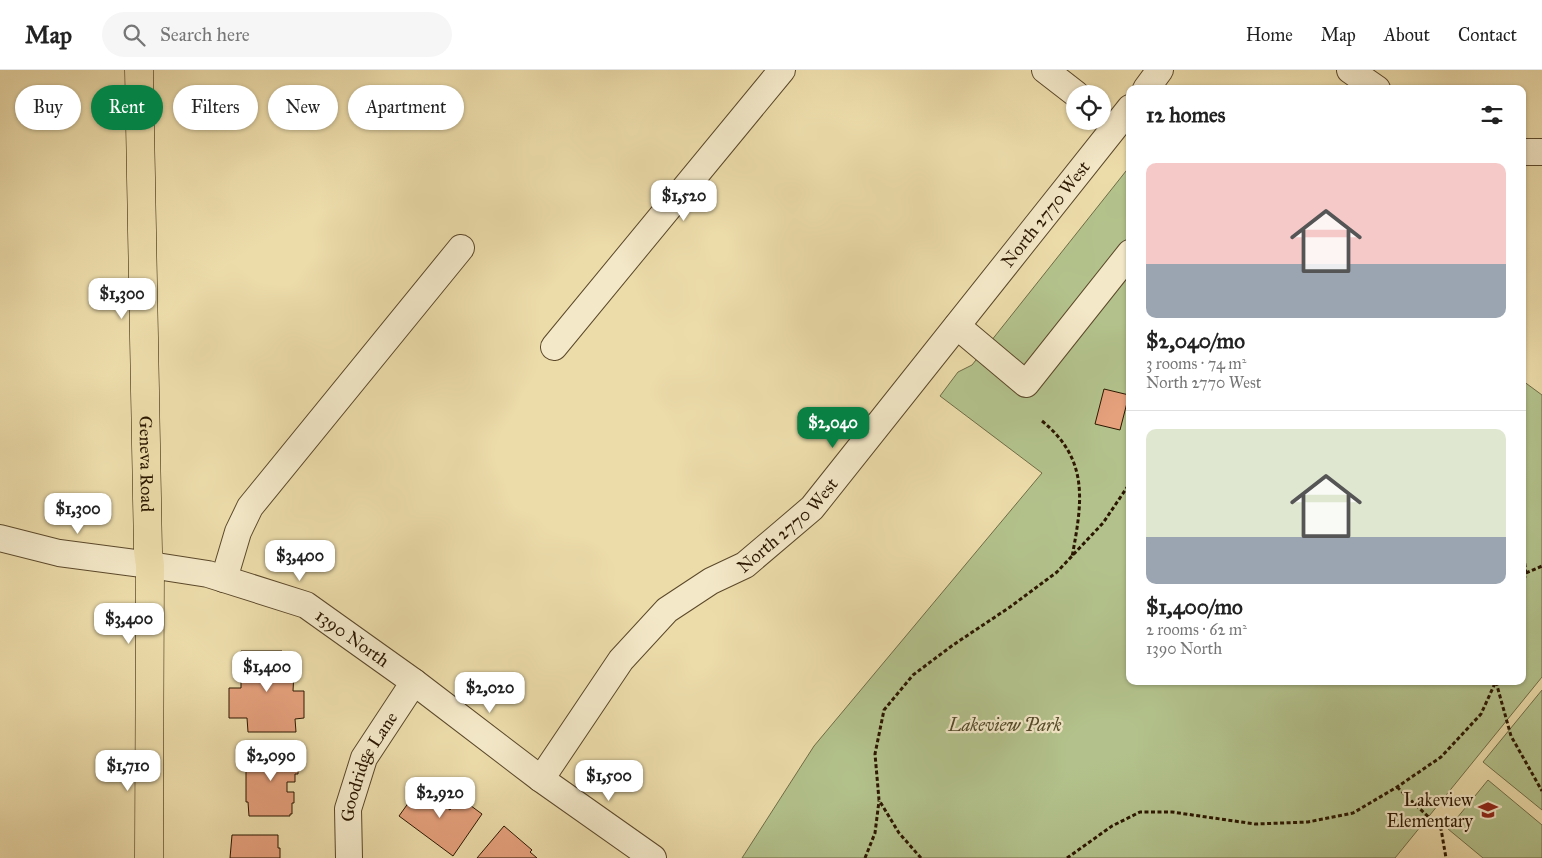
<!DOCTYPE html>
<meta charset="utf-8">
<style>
body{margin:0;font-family:"IM FELL Great Primer",serif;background:#f6f6f6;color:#222;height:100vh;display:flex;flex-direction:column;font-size:19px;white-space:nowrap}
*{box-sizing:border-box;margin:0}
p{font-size:16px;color:#767676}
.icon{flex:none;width:28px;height:28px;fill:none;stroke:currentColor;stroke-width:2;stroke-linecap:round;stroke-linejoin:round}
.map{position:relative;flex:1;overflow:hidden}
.drawer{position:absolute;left:1126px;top:15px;width:400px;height:600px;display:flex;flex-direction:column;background:#fff;border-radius:10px;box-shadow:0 1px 4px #0004}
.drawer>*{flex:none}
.hud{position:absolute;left:15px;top:15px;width:475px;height:45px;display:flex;gap:10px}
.buttons{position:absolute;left:1066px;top:15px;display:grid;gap:10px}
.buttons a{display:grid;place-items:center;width:45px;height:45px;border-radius:50%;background:#fff;box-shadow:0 1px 4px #0004;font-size:25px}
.price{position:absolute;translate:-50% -42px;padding:0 11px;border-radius:10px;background:#fff;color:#222;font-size:16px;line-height:32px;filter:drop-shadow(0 1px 2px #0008)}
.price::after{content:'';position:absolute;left:50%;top:30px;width:15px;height:11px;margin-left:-8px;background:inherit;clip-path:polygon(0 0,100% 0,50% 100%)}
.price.current{background:#0b8043;color:#fff}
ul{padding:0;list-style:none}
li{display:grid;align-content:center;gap:10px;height:265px;padding:0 20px}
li+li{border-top:1px solid #e0e0e0}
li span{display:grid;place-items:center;height:155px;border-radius:10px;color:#555}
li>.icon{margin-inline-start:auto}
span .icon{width:90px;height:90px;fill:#fffc;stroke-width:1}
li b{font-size:21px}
h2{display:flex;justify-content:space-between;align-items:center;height:60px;padding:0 20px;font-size:21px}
.pill{padding:0 18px;border-radius:22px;background:#fff;box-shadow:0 1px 4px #0004;font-size:18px;line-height:45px}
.pill.current{background:#0b8043;color:#fff}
header{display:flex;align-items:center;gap:30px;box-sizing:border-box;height:70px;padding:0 25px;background:#fff;border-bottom:1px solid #e0e0e0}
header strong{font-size:24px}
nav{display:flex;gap:28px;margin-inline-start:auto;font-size:18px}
.search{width:350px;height:45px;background:#f6f6f6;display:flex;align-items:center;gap:12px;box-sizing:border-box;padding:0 18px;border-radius:28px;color:#767676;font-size:19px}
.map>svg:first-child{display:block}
</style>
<header>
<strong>Map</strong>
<div class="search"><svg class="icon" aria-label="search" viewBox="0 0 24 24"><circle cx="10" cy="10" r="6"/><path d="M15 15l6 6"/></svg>Search here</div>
<nav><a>Home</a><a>Map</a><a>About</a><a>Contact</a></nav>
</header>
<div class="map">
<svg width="1542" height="788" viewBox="0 0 1542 788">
<rect width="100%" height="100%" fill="#ecdcaa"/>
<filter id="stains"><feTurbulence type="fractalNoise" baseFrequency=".004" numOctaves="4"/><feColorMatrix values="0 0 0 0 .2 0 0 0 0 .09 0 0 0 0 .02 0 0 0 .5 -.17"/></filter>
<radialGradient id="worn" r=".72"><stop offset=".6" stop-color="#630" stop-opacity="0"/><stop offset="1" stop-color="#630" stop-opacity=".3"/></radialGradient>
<!-- green -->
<g fill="#b3c28c" stroke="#6f6c46">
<polygon points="1130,96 1130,611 1522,611 1523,311 1542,325 1542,607 1395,788 742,788 814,676 1042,403 940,326 958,302 972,295"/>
<polygon points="1542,620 1542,740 1483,692"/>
<polygon points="1488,710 1542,755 1542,788 1483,788 1448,759"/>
</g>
<!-- building -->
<g fill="#e5a07c" stroke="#2b1700">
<polygon points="1104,319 1129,325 1120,360 1095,354"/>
<polygon points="241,581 282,581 282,584 292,584 292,602 294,602 293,621 304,621 304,648 295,649 296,662 248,662 247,648 229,648 229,618 241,618"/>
<polygon points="258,680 299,680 298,704 295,704 295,712 287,712 287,722 294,722 294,733 292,733 292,744 290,744 290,746 249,746 248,732 246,732 246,687 258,687"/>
<polygon points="424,711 439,721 434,728 450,740 459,727 482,744 453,786 399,746"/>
<polygon points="504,756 532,780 530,782 537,788 477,788"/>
<polygon points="232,765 278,765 278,778 280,778 280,788 230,788"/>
</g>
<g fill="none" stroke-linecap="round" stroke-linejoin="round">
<defs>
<g id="minor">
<polyline points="1045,0 1076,24"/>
<polyline points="1350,0 1377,19"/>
<polyline points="1146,19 1160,0"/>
<polyline points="1522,82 1542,82"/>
<polyline points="957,256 1026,314 1130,183"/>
<polyline points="554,277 782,0"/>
<path id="s1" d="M0,468l59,15 91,12 58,9 98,31 108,77 127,97 112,79"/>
<polyline points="224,509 238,462 250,437 461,178"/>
<path id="s2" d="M541,709l80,-119 46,-50 44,-29 34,-16 67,-57 318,-400"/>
<path id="s3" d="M349,788l-1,-49 16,-51 50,-76"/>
</g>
<g id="major">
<path id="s4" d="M139,0l9,481 2,14 -1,293"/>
</g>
</defs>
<!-- minor casing -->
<use href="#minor" stroke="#5b482a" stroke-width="28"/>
<!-- major casing -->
<use href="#major" stroke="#2b1700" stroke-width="29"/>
<!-- path -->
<g stroke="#2b1700" stroke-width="3" stroke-dasharray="4 2.5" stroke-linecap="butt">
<path d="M1042,351c48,39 40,82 30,136"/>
<polyline points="1522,474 1526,503 1522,517"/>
<polyline points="1526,503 1542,496"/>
<polyline points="1496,612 1511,666 1542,721"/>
<polyline points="1397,717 1441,759 1446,788"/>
<polyline points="865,788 875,763 879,731"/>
<polyline points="921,788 899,763 879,730 875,684 884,640 913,605 953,575 1010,537 1057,502 1103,453 1130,413"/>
<polyline points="1067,788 1112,756 1140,742 1172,742 1255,754 1308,752 1353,743 1397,717 1441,687 1481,644 1496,611"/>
</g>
<!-- minor -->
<use href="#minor" stroke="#f3e8c8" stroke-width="26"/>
<!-- major -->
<use href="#major" stroke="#ecdcaa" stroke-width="28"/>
</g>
<!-- icons -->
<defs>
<symbol id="school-bare" viewBox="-9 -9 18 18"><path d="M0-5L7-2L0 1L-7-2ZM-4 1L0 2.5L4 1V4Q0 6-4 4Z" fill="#8f2418" stroke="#f3e8c8" stroke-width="2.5" paint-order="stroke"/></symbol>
</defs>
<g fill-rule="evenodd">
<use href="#school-bare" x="1474" y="726" width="28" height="28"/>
</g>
<g text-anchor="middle" stroke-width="4.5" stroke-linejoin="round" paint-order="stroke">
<!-- street labels -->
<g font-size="18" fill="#2b1700" stroke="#f3e8c8">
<text dy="6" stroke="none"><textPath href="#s2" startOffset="765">North 2770 West</textPath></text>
<text dy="6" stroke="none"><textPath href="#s4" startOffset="394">Geneva Road</textPath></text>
<text dy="6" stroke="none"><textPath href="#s2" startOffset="360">North 2770 West</textPath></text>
<text dy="6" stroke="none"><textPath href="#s1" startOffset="371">1390 North</textPath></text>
<text dy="6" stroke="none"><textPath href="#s3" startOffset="96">Goodridge Lane</textPath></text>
</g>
<!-- park labels -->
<g font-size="18" font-style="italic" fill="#544a2a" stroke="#f3e8c8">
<text x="1005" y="661">Lakeview Park</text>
</g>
<!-- poi labels -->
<g font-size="18" fill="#2b1700" stroke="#f3e8c8" text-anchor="end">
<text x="1473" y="736">Lakeview<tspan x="1473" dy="21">Elementary</tspan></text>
</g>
</g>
<rect width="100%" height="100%" filter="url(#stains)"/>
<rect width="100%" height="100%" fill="url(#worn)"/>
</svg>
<div class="buttons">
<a><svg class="icon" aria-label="locate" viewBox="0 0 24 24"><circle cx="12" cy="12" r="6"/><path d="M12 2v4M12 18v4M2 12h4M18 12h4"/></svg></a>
</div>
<b class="price" style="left:684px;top:152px">$1,520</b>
<b class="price" style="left:122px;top:250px">$1,300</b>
<b class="price current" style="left:833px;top:379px">$2,040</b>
<b class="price" style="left:78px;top:465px">$1,300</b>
<b class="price" style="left:300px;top:512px">$3,400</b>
<b class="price" style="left:129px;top:575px">$3,400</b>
<b class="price" style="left:267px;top:623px">$1,400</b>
<b class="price" style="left:490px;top:644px">$2,020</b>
<b class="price" style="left:271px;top:712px">$2,090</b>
<b class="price" style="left:128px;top:722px">$1,710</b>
<b class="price" style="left:609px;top:732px">$1,500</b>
<b class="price" style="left:440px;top:749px">$2,920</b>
<div class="hud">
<a class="pill">Buy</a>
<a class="pill current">Rent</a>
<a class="pill">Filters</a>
<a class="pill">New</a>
<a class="pill">Apartment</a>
</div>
<section class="drawer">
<h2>12 homes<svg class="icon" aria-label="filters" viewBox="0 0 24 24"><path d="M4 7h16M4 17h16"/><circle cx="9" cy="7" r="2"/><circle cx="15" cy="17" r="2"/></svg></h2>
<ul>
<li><span style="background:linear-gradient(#f6c9c9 65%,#9aa5b1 0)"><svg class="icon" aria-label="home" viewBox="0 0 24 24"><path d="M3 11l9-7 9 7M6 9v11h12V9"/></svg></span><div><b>$2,040/mo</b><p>3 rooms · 74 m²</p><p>North 2770 West</p></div></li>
<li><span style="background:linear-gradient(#dfe7d0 70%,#9aa5b1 0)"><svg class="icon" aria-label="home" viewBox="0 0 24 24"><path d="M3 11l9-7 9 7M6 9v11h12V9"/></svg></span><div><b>$1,400/mo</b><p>2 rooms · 62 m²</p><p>1390 North</p></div></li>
</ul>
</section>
</div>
